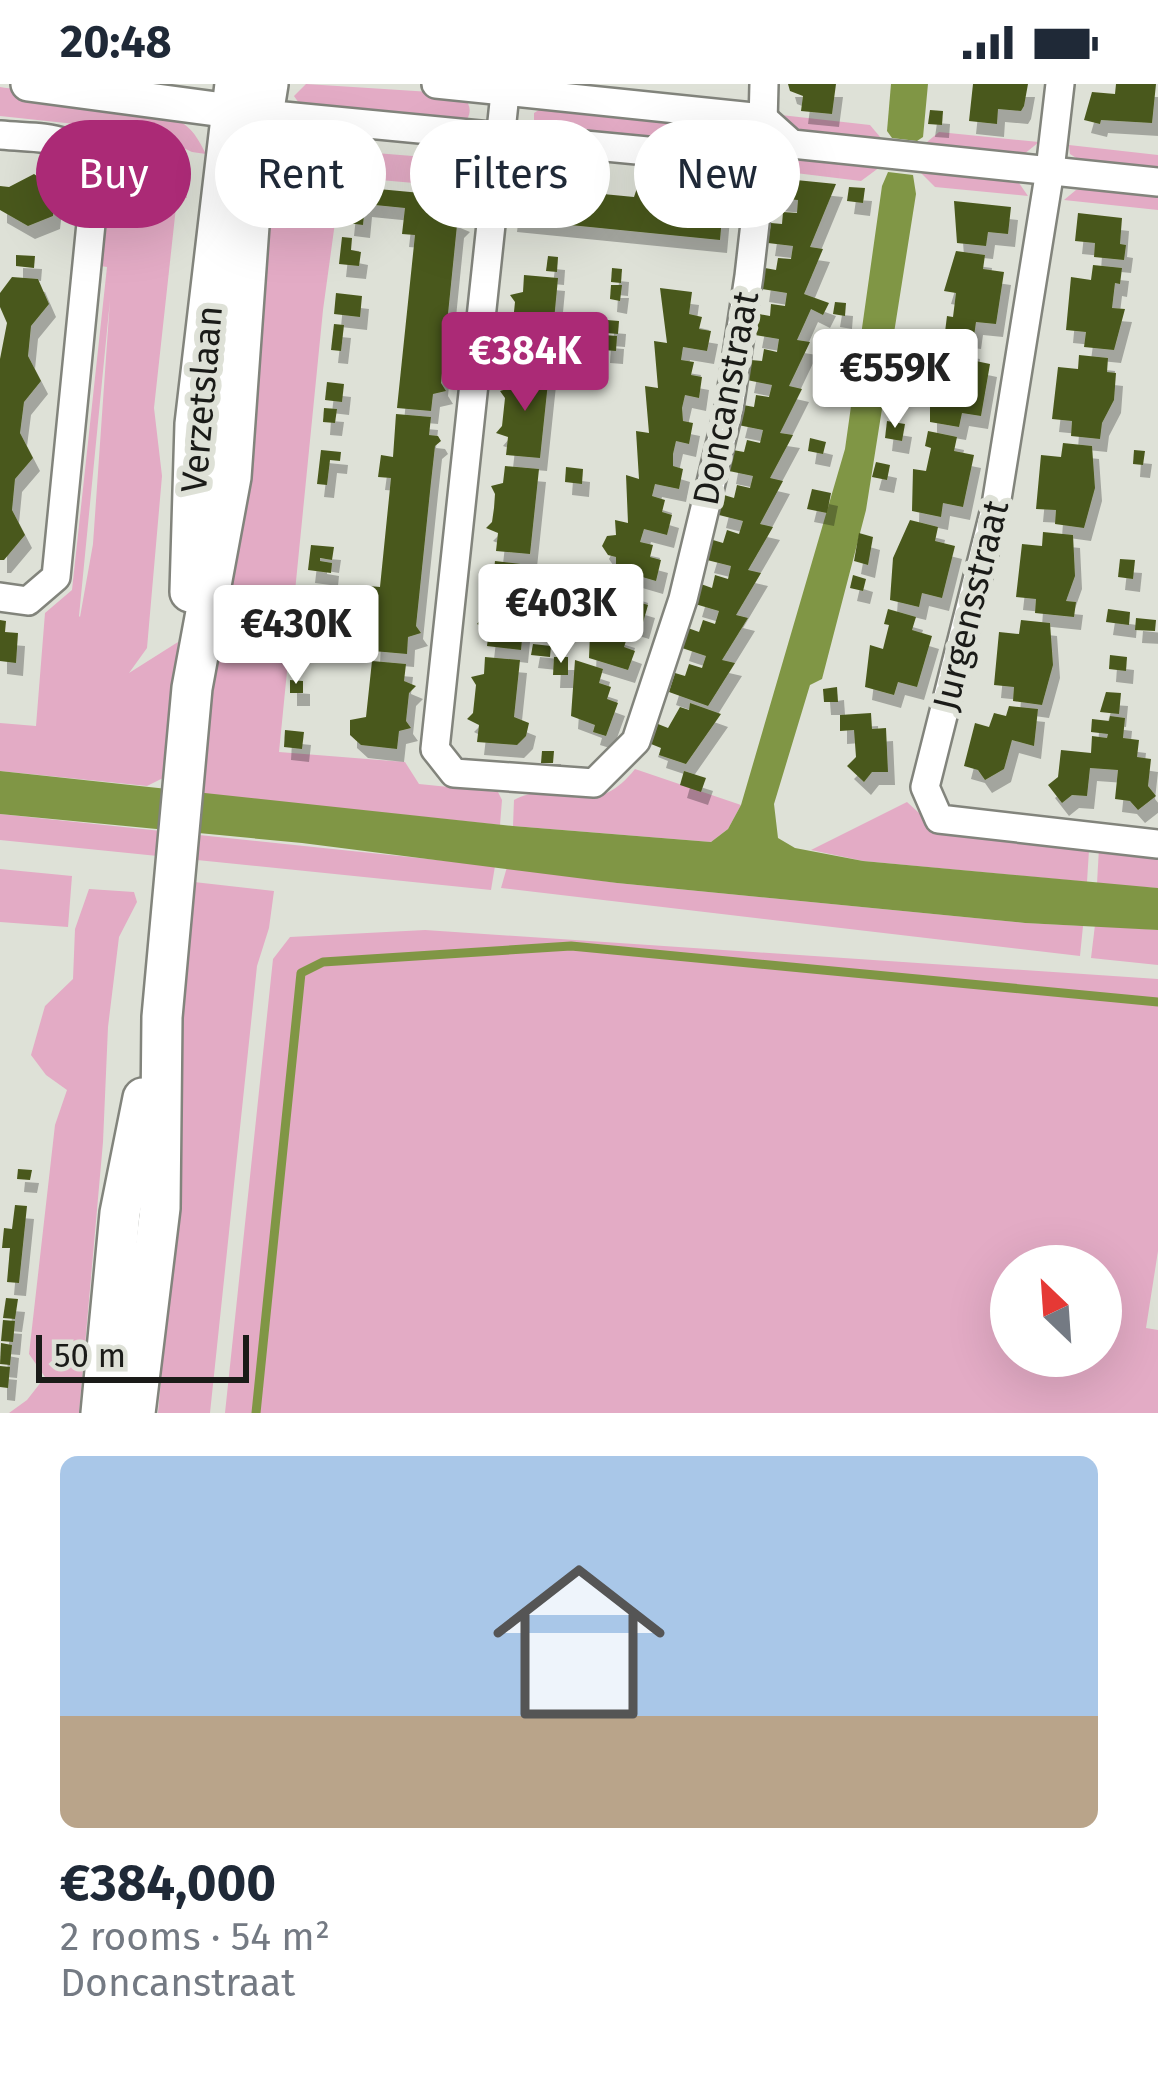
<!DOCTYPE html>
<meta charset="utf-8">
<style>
body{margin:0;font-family:"Fira Sans",sans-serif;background:#f6f6f7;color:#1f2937;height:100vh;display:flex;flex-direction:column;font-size:45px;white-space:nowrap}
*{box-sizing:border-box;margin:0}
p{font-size:39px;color:#747a83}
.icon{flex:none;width:66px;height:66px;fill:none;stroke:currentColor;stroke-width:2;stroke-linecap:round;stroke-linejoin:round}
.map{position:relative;height:1329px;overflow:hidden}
.drawer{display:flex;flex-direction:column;background:#fff;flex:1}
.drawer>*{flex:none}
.top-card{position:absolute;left:36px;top:36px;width:1086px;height:108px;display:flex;gap:24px}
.needle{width:78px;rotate:335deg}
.tools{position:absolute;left:990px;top:1161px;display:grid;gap:24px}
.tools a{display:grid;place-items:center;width:132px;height:132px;border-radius:50%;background:#fff;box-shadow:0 12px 48px #0002;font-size:60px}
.scale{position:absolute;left:36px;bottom:30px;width:213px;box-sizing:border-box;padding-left:12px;border:6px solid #1a1b18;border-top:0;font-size:33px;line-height:42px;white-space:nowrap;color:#1a1b18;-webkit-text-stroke:9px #dee1d7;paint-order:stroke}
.price{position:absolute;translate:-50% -102px;padding:0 27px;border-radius:12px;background:#fff;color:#222;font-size:39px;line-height:78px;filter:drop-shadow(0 3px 6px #0008)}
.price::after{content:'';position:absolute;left:50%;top:72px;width:36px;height:27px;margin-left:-18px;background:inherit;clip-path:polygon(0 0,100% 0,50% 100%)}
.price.selected{background:#ab2a76;color:#fff}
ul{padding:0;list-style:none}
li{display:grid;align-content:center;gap:24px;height:636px;padding:0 60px}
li+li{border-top:3px solid #e0e1e3}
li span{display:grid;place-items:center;height:372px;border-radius:18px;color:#555}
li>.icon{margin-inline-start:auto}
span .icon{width:216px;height:216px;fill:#fffc;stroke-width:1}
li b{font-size:51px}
.tag{padding:0 42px;border-radius:54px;background:#fff;box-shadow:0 12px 48px #0002;font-size:42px;line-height:108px}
.tag.selected{background:#ab2a76;color:#fff}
.status{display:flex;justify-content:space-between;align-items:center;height:84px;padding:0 60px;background:#fff;direction:ltr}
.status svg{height:33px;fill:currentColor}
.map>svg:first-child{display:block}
</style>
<div class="status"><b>20:48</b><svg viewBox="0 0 49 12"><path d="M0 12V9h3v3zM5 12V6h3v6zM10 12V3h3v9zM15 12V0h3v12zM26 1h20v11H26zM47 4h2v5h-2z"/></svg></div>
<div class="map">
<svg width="1158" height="1329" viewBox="0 0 1158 1329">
<defs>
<filter id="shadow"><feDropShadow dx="7" dy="13" stdDeviation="0" flood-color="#0004"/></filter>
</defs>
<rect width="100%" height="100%" fill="#dee1d7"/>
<!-- green -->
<g fill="#e3abc5" fill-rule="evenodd">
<path d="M306,0l156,10c7,9 11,17 4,27l-165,-15 -7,-10z"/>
<path d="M0,3c45,7 149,14 184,37 11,8 16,19 22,30l-14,-2 -42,-20 -150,-16z"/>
<polygon points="542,24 717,39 717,65 544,50 534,42 534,29"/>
<polygon points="772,30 870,41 886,60 793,51"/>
<polygon points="349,47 348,55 278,80 285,63 313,50"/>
<polygon points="939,48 1039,58 1018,75 921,63"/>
<polygon points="1069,61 1158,71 1158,85 1081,77 1070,70"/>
<path d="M121,65c30,3 61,15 66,49l-71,-2 60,11 -22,201 8,68 -15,172 -18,25 49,-31 -13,135 -18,9 -147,-15v-48l36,3 9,-113 27,-23 35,-323 -12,-2 10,-44h13v-11l-16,-3 4,-48zM110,216l-17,244 -13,73 -1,-1z"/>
<polygon points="351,67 474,77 471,104 289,88"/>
<polygon points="794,70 884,80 861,97 771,86 784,73"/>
<polygon points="916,84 1014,92 1028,112 935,103"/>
<polygon points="314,98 340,102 323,226 279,668 405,678 419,700 498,708 502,716 500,741 194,709 268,111 288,115"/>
<polygon points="1093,103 1158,111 1158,126 1064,116 1076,106"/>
<path d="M635,685l106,36 -13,24 -17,13 -198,-16 1,-26c42,-24 76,26 121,-31z"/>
<polygon points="907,718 941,749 1089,766 1087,798 863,777 811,766"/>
<polygon points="0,730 495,782 491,806 0,756"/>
<polygon points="1099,764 1158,770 1158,804 1097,800"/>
<polygon points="507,783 617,799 1025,839 1083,842 1080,872 501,804"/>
<polygon points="0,785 72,792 68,843 0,838"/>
<polygon points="185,797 274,807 269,844 257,882 210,1329 158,1329 168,1216"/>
<polygon points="89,805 134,808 137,818 119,853 108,943 103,1058 79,1329 9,1329 27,1316 45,1293 29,1270 55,1041 67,1006 46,991 31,971 45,922 73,895 75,845"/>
<polygon points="1095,841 1158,846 1158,881 1091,874"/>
<path d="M425,846l733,49v272l-12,77 12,2v83h-933l48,-454 17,-22zM1011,1182h90v90h-90z"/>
</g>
<!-- water -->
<g fill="#809645">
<polygon points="891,0 928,0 923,53 917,57 892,54 887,47"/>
<polygon points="888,88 913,91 916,110 866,426 822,595 810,601 774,720 778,754 795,764 863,777 1158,804 1158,846 1025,839 617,799 302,759 0,730 0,687 513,742 711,758 728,745 741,721 845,365 882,102"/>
</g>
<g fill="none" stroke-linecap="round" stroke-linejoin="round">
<!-- stream -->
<polyline stroke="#809645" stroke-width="9" points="256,1329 301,889 323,878 571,862 1158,918"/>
</g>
<!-- building -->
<g fill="#4a591b" filter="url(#shadow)">
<polygon points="788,0 836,0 832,30 801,27 803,12 790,7"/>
<polygon points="973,0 1028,0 1024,22 1021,27 998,25 997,40 969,37"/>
<polygon points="1116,0 1156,0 1152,39 1101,36 1100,40 1084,36 1092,8 1115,10"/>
<polygon points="930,26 943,27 942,41 928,40"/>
<polygon points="34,90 56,105 53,132 28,142 0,126 0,102 9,103"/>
<polygon points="537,91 541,97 593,102 600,97 603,110 634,113 638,101 645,107 683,111 697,113 705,108 708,120 723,122 720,156 510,135 514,101 529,102 530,94"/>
<polygon points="776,94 836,100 810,163 823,165 804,210 829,219 823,231 811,225 797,256 810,258 789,302 802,305 780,349 793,351 770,394 783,397 760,440 773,443 748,486 761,489 736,531 748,534 722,576 735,579 708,622 669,608 675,589 685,592 689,580 702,584 706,572 682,564 688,544 699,548 703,536 715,540 719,527 695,520 701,500 712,504 715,491 728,495 731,482 707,476 713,456 723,459 727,446 739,450 743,437 719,431 724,411 734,414 737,401 750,404 753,392 729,387 733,366 744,368 747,356 760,359 763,346 738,341 743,321 754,323 756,311 769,313 772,301 747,296 751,276 762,277 764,265 777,268 779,255 755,251 759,230 770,232 771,220 785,222 787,209 762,205 765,184 776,186 778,174 791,175 793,162 768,159 771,139 782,140 783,128 797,129 798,116 774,114"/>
<polygon points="357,103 453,112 451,130 463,135 457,141 441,299 446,307 433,310 431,327 397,324 415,151 402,150 405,124 365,120 363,141 347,139 350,110"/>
<polygon points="849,103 865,104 863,119 847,117"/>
<polygon points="954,117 1011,123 1008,150 988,148 986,162 957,159"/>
<polygon points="1078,129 1122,134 1120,160 1126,161 1124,176 1094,173 1095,159 1075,157"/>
<polygon points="342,153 352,154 351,166 361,168 359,182 339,180"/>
<polygon points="956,167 985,171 983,185 1004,188 996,240 976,238 974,252 945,248 947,232 953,233 956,209 944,207"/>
<polygon points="16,171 35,172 34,184 16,182"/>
<polygon points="548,172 558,173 557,188 546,187"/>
<polygon points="1093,181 1122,184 1120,200 1115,199 1112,224 1125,225 1114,266 1084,263 1086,248 1066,246 1071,193 1091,196"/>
<polygon points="612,184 622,185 621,199 611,198"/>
<polygon points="524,191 558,194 550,279 516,275 517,258 506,253 512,247 515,218 510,211 523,208"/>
<polygon points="12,193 38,195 49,220 31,242 28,272 41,297 24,318 20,349 33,374 15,395 12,426 25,451 4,476 0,476 0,275 7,239 0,223 0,209"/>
<polygon points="611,201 622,201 620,217 610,215"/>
<polygon points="660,204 692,208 689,230 702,233 699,245 711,247 707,267 683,263 681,276 694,278 691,291 702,293 699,314 685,311 682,324 683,337 693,339 689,360 676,357 673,370 673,382 683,385 679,405 655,400 652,412 665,416 662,428 672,431 667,451 644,445 640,458 653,461 650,473 661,476 656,497 632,490 629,502 641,506 638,518 648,521 642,542 619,535 615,547 628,551 624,563 635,567 628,586 589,574 591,524 603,528 603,480 616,484 616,473 608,471 602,462 607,452 616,451 615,436 628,439 626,391 639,395 636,347 649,349 645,302 658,304 654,257 667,259"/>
<polygon points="336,209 362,212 360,233 334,230"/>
<polygon points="835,218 846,219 845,232 833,230"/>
<polygon points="607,236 619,237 618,250 606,249"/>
<polygon points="334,240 344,241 341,267 331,266"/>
<polygon points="604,251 617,252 616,267 603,266"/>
<polygon points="944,257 973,262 971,276 990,280 981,332 962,329 959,343 930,338 930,297"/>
<polygon points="1079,271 1108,274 1107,288 1116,289 1114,316 1102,339 1100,355 1071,352 1072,337 1052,335 1058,283 1078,285"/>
<polygon points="515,286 549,289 540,374 506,371 508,353 496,349 502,342 505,314 500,307 513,303"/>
<polygon points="327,298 344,300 342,318 325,316"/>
<polygon points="324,324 337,325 335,339 323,338"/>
<polygon points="396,330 431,333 429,351 438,352 441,357 435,362 431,398 416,542 421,549 408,553 407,570 373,567 374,548 362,543 369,502 380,503 391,394 378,393 381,371 393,373"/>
<polygon points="887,337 905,340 902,357 885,354"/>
<polygon points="928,347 957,353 954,367 974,371 963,423 943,419 941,433 912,427 913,385 926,387 931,364 925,362"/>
<polygon points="810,354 826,358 823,370 808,367"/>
<polygon points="1063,359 1092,362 1095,404 1084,444 1055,440 1056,426 1036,425 1041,371 1061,373"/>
<polygon points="321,366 341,368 340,377 330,376 327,401 317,400"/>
<polygon points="1134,366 1145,367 1143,381 1133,380"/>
<polygon points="876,378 890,381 887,396 872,393"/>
<polygon points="505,382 539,385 530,470 496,467 498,449 486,444 492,438 494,424 495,410 491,402 503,399"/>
<polygon points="566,383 583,385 582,400 565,398"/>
<polygon points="812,405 831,409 827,429 807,425"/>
<polygon points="910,436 938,443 935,457 955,462 942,514 922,509 919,523 890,516 893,474"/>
<polygon points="1043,448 1073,451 1075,492 1066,517 1076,518 1074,533 1035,529 1036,515 1016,513 1022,460 1042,462"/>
<polygon points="859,449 873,453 868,481 854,477"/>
<polygon points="311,461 334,463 332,476 320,474 320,477 332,479 331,489 308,486"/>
<polygon points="1120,475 1135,476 1133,495 1118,493"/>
<polygon points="495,477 529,481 521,566 487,562 489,545 477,540 483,533 486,505 481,499 485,494 493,495"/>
<polygon points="853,491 866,495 863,507 850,504"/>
<polygon points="888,525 916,533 912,546 932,552 917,603 898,598 894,611 865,603 870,561 883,565 889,541 884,540"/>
<polygon points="1108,525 1130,528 1129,541 1106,538"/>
<polygon points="298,529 316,531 314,548 297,547"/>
<polygon points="1136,534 1156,536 1155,547 1135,546"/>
<polygon points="0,536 6,537 5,548 18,549 16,579 0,577"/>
<polygon points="1021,536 1050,539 1053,581 1042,621 1013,617 1014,603 994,601 999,548 1019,550"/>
<polygon points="533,560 551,562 550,573 531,571"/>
<polygon points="1110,571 1127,573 1126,587 1109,585"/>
<polygon points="485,573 520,576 514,633 529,639 526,652 517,661 477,658 479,641 467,635 473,629 476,601 471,593 484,590"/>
<polygon points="554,573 568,573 568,591 553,591"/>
<polygon points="575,576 603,585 599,599 611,603 607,615 618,619 606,652 593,648 595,641 571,632"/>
<polygon points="372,577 406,580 404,597 416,602 409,609 406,637 411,644 399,647 397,665 361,661 350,651 350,636 366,633"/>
<polygon points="290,596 303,597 303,609 290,609"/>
<polygon points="837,603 838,618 824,618 823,605"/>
<polygon points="1106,608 1121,609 1119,630 1100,628"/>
<polygon points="690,619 721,630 686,680 659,671 661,664 651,660 658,640 668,644 680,623 689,626"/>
<polygon points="1009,622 1038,625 1034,662 1012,656 1004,685 985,696 978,686 964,682 975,639 989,643 994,629 1006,632"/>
<polygon points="871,629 872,645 886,644 888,688 872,688 864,698 847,682 856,673 854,646 840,647 840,631"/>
<polygon points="1110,632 1125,634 1123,654 1139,656 1137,673 1151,675 1148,702 1156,712 1138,726 1130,717 1115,715 1118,686 1090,684 1087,712 1072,711 1062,719 1048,701 1058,693 1061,666 1091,669 1092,652 1107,654 1108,650 1091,648 1092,635 1109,637"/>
<polygon points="285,646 304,648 302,665 284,663"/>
<polygon points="542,667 554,667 553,679 541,679"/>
<polygon points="684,687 706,694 701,708 680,701"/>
<polygon points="18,1085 32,1086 30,1096 17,1095"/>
<polygon points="15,1121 27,1122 19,1199 7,1198 10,1164 2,1164 4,1144 12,1145"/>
<polygon points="6,1214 18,1215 15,1235 3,1234"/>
<polygon points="3,1236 15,1237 13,1258 1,1257"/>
<polygon points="1,1259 12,1261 10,1281 0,1280"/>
<polygon points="0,1282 10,1283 8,1304 0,1303"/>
</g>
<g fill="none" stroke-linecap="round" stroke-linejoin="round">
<defs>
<g id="minor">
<polyline points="436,0 763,34 792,60 1158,98"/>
<polyline points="506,0 435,665 454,689 594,699 636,657 683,515 729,324 749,192 762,78 764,0"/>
<polyline points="1060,0 1050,86 996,421 925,703 939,735 1158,760"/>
<polyline points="263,30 762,78 773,71"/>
<path d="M0,51c40,4 77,-3 96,38l-40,404 -28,24 -28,-4"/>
</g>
<polyline id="tertiary" points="28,0 231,27"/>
<g id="secondary">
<polyline points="190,508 195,340 235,0"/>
<polyline points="101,1329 120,1129 143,1014"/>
<polyline points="135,1329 160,1124 162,933 192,604 231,393 252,100 268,0"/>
</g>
</defs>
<!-- minor casing -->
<use href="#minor" stroke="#82847c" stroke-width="32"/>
<!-- tertiary casing -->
<use href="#tertiary" stroke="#82847c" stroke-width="38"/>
<!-- secondary casing -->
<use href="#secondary" stroke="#82847c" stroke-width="44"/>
<!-- minor -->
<use href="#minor" stroke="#fff" stroke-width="27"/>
<!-- tertiary -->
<use href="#tertiary" stroke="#fff" stroke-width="33"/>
<!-- secondary -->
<use href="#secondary" stroke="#fff" stroke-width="39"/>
</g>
<g text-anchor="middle" stroke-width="12" stroke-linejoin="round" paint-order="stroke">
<!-- street labels -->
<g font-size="36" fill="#1a1b18" stroke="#dee1d7">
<text transform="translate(725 314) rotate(-79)" y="13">Doncanstraat</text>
<text transform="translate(201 315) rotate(-85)" y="13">Verzetslaan</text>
<text transform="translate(970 521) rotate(-76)" y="13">Jurgensstraat</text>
</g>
</g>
</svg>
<div class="tools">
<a><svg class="needle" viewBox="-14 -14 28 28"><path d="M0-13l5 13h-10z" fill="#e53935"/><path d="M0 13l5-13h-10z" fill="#747a83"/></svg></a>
</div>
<div class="scale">50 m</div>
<b class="price selected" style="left:525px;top:330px">€384K</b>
<b class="price" style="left:895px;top:347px">€559K</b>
<b class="price" style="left:561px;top:582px">€403K</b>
<b class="price" style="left:296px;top:603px">€430K</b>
<div class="top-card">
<a class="tag selected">Buy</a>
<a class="tag">Rent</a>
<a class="tag">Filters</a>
<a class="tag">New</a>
</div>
</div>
<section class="drawer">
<ul>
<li><span style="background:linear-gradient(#a9c7e8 70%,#b9a48a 0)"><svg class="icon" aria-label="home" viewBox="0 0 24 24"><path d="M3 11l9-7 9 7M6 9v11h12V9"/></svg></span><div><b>€384,000</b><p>2 rooms · 54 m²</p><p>Doncanstraat</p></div></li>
</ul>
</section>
